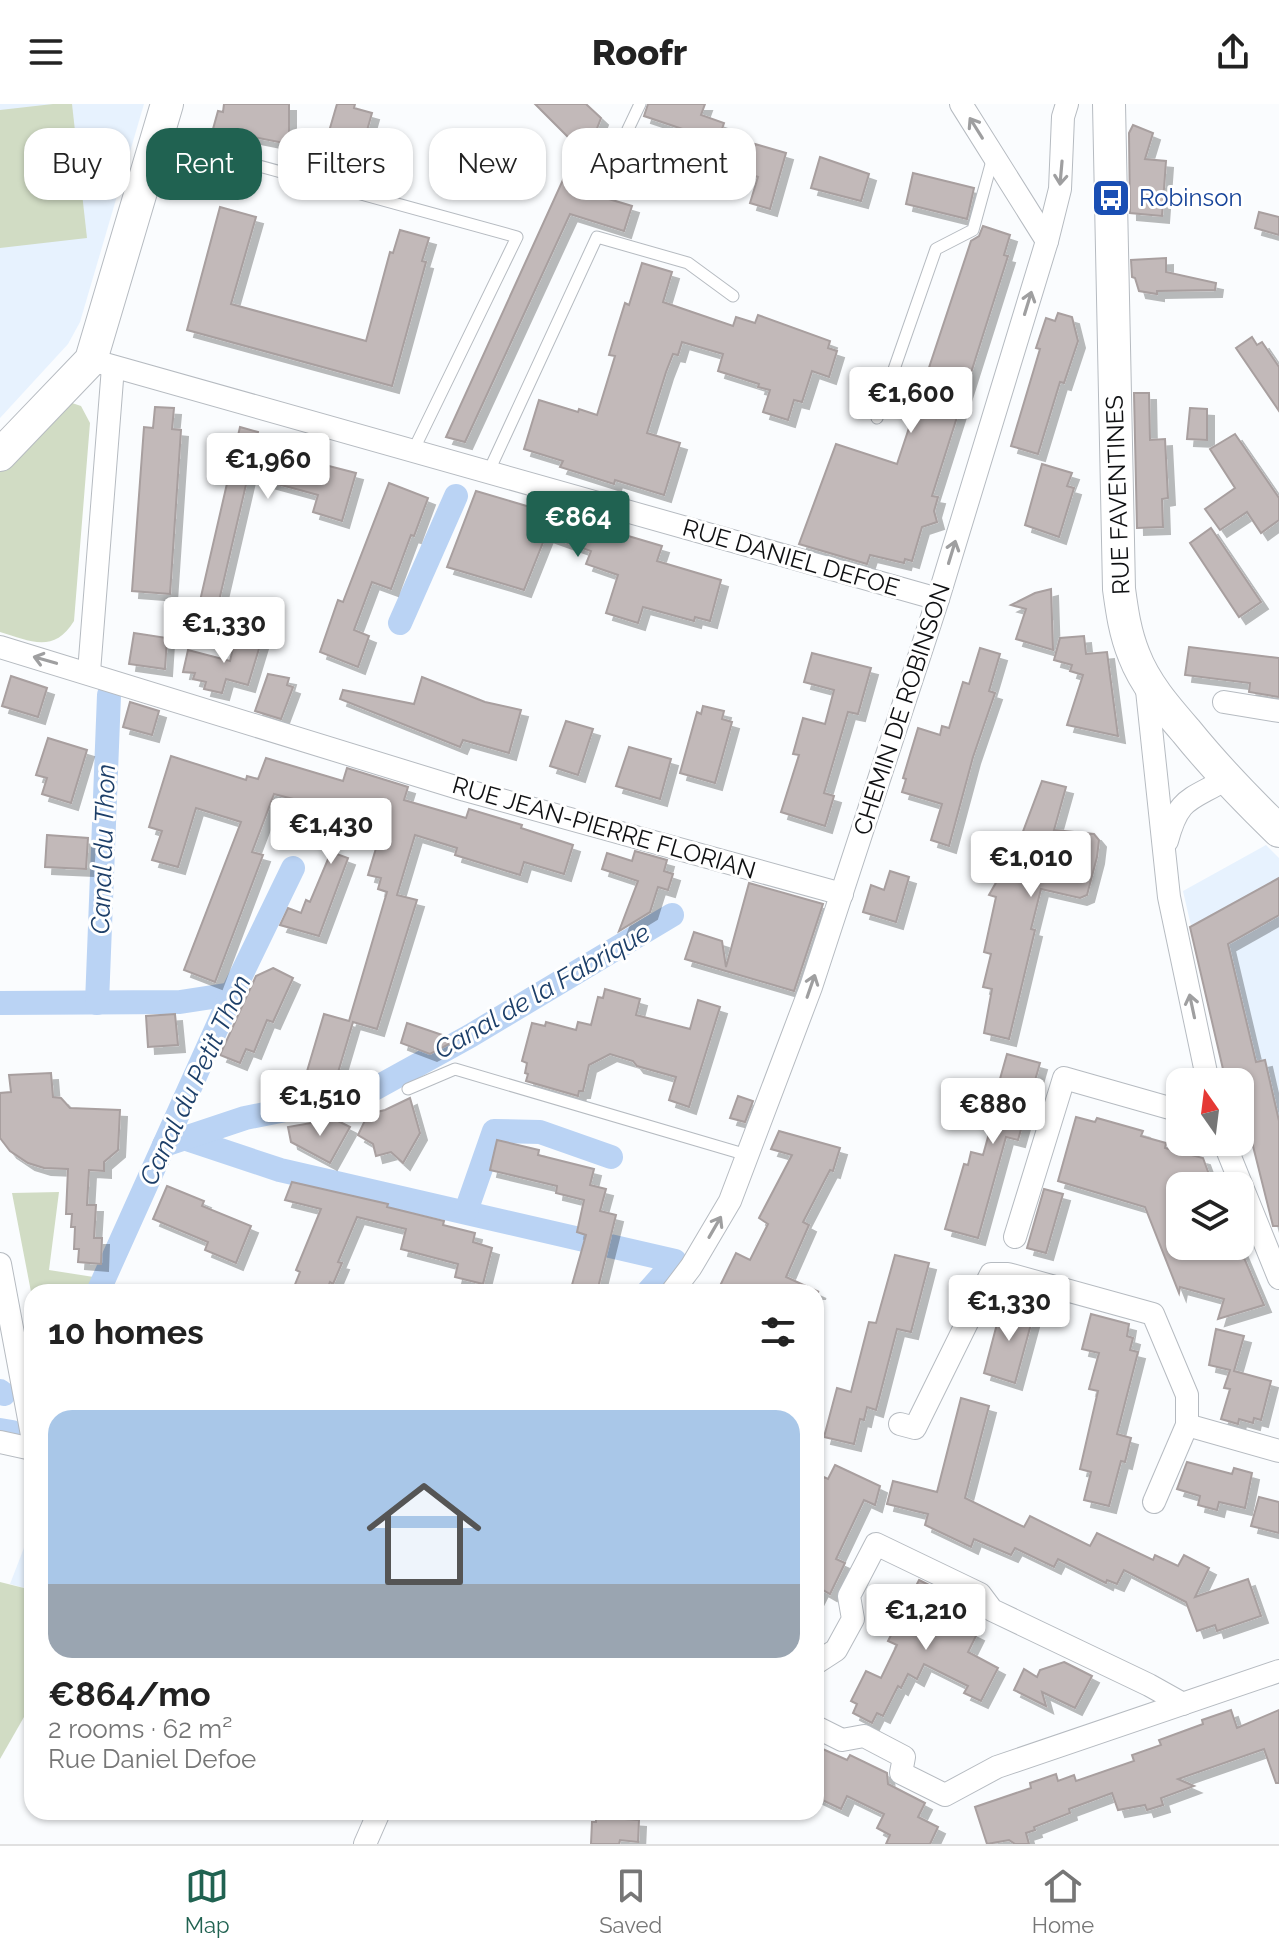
<!DOCTYPE html>
<meta charset="utf-8">
<style>
body{margin:0;font-family:Raleway,sans-serif;background:#f2f2f2;color:#222;height:100vh;display:flex;flex-direction:column;font-size:30px;white-space:nowrap}
*{box-sizing:border-box;margin:0}
p{font-size:26px;color:#767676}
.icon{flex:none;width:44px;height:44px;fill:none;stroke:currentColor;stroke-width:2;stroke-linecap:round;stroke-linejoin:round}
.map{position:relative;flex:1;overflow:hidden}
.sheet{position:absolute;left:24px;top:1180px;width:800px;height:536px;display:flex;flex-direction:column;background:#fff;border-radius:24px;box-shadow:0 2px 6px #0004}
.sheet>*{flex:none}
.top-card{position:absolute;left:24px;top:24px;width:800px;height:72px;display:flex;gap:16px}
.needle{width:52px;rotate:346deg}
.buttons{position:absolute;left:1166px;top:964px;display:grid;gap:16px}
.buttons a{display:grid;place-items:center;width:88px;height:88px;border-radius:16px;background:#fff;box-shadow:0 2px 6px #0004;font-size:40px}
.price{position:absolute;translate:-50% -68px;padding:0 18px;border-radius:8px;background:#fff;color:#222;font-size:26px;line-height:52px;filter:drop-shadow(0 2px 4px #0008)}
.price::after{content:'';position:absolute;left:50%;top:48px;width:24px;height:18px;margin-left:-12px;background:inherit;clip-path:polygon(0 0,100% 0,50% 100%)}
.price.on{background:#206251;color:#fff}
ul{padding:0;list-style:none}
li{display:grid;align-content:center;gap:16px;height:424px;padding:0 24px}
li+li{border-top:2px solid #e0e0e0}
li span{display:grid;place-items:center;height:248px;border-radius:24px;color:#555}
li>.icon{margin-inline-start:auto}
span .icon{width:144px;height:144px;fill:#fffc;stroke-width:1}
li b{font-size:34px}
h2{display:flex;justify-content:space-between;align-items:center;height:96px;padding:0 24px;font-size:34px}
.pill{padding:0 28px;border-radius:24px;background:#fff;box-shadow:0 2px 6px #0004;font-size:28px;line-height:72px}
.pill.on{background:#206251;color:#fff}
header{display:flex;justify-content:space-between;align-items:center;height:104px;padding:0 24px;background:#fff;font-size:36px;font-weight:800}
.menu{display:flex;justify-content:space-around;align-items:center;height:112px;border-top:2px solid #e0e0e0;background:#fff;font-size:22px;color:#767676}
.menu a{display:grid;justify-items:center;gap:4px}
.menu .on{color:#206251}
.map>svg:first-child{display:block}
</style>
<header><svg class="icon" aria-label="menu" viewBox="0 0 24 24"><path d="M4 6h16M4 12h16M4 18h16"/></svg>Roofr<svg class="icon" aria-label="share" viewBox="0 0 24 24"><path d="M12 15V3M7 8l5-5 5 5M5 13v7h14v-7"/></svg></header>
<div class="map">
<svg width="1279" height="1740" viewBox="0 0 1279 1740">
<defs>
<filter id="shadow"><feDropShadow dx="7" dy="7" stdDeviation="0" flood-color="#0004"/></filter>
</defs>
<rect width="100%" height="100%" fill="#fafcfe"/>
<!-- built -->
<g fill="#e7f2fe">
<polygon points="0,0 144,0 80,218 68,240 0,314"/>
<polygon points="1266,741 1279,754 1279,1116 1271,1095 1266,1096 1245,1014 1240,978 1227,978 1183,787"/>
<polygon points="32,1423 32,1486 10,1480"/>
</g>
<!-- green -->
<g fill="#d1dcc4">
<polygon points="53,0 72,0 87,134 0,144 0,6"/>
<path d="M69,298l12,4 9,17 -16,198c-20,33 -44,20 -74,11v-163z"/>
<polygon points="59,1088 49,1166 100,1174 94,1188 32,1188 32,1193 12,1089"/>
<polygon points="0,1478 32,1486 32,1599 0,1655"/>
</g>
<g fill="none" stroke-linecap="round" stroke-linejoin="round">
<!-- canal -->
<g stroke="#bad3f4" stroke-width="24">
<polyline points="400,519 456,392"/>
<polyline points="0,899 180,898 232,890"/>
<polyline points="97,899 109,591"/>
<polyline points="184,1034 280,1066 675,1157 648,1188"/>
<polyline points="164,1041 245,1014 365,990 470,932 672,811"/>
<polyline points="466,1107 494,1027 540,1028 611,1053"/>
<polyline points="98,1188 232,890 293,764"/>
<polyline points="0,1287 4,1290"/>
<polyline points="0,1326 12,1328"/>
</g>
</g>
<!-- building -->
<g fill="#c2b9b9" stroke="#a89f9f" stroke-width="2" filter="url(#shadow)">
<polygon points="224,0 289,0 289,40 213,25 218,7 223,8"/>
<polygon points="337,0 355,0 354,4 372,9 356,65 321,55"/>
<polygon points="535,0 586,0 601,14 589,45 580,45"/>
<polygon points="648,0 705,0 701,11 724,19 718,37 644,12"/>
<polygon points="1133,21 1153,29 1145,55 1166,57 1162,112 1130,109 1129,29"/>
<polygon points="755,40 786,49 770,105 750,99 758,73 746,69"/>
<polygon points="820,53 869,70 861,97 811,84"/>
<polygon points="572,56 609,95 632,102 624,127 570,110 465,338 446,333"/>
<polygon points="913,69 974,84 967,115 906,100"/>
<polygon points="220,103 256,113 231,200 366,237 390,148 393,149 400,126 429,134 422,157 426,158 392,282 187,226"/>
<polygon points="1259,108 1279,113 1279,131 1255,124"/>
<polygon points="983,122 1010,131 1004,151 1008,152 932,392 938,393 934,407 937,418 922,423 912,457 905,455 904,459 870,451 867,460 799,440 836,340 897,360 971,137 979,132"/>
<polygon points="1166,154 1166,168 1216,179 1215,186 1157,187 1157,190 1139,187 1135,174 1132,173 1131,156"/>
<polygon points="642,159 672,168 663,198 733,222 736,213 755,219 758,211 830,237 828,244 837,247 829,273 812,267 802,298 794,296 788,316 763,308 770,286 758,283 759,280 718,267 723,250 682,238 678,251 673,250 666,268 647,329 680,339 664,391 615,376 614,380 560,363 563,357 524,345 539,296 578,308 579,305 597,311 615,252 609,251 615,231 625,199 629,201"/>
<polygon points="1058,209 1072,213 1078,237 1064,279 1060,278 1038,350 1011,342 1040,245 1036,244 1046,214 1055,217"/>
<polygon points="1252,233 1257,241 1262,238 1279,263 1279,307 1236,244"/>
<polygon points="1134,289 1149,289 1150,336 1165,335 1168,394 1162,395 1163,423 1137,424"/>
<polygon points="155,303 174,304 172,325 181,326 170,490 132,487 144,323 153,324"/>
<polygon points="1190,304 1207,305 1207,336 1187,335"/>
<polygon points="240,323 258,328 255,343 356,369 342,417 313,408 318,391 248,372 215,514 197,510"/>
<polygon points="1235,330 1279,394 1279,416 1261,429 1247,408 1220,426 1205,405 1235,384 1210,345"/>
<polygon points="1042,360 1072,369 1067,382 1074,384 1059,433 1025,421"/>
<polygon points="389,379 428,394 414,432 411,431 391,485 372,478 354,526 369,532 358,563 320,548 338,496 343,498"/>
<polygon points="476,387 662,442 657,457 721,476 710,517 695,513 694,517 643,503 638,519 606,509 618,471 586,460 591,447 546,431 524,486 447,463"/>
<polygon points="1211,424 1261,498 1239,513 1190,439"/>
<polygon points="1051,485 1053,546 1016,535 1026,505 1011,501 1035,489"/>
<polygon points="134,529 167,534 165,565 129,560"/>
<polygon points="236,532 261,538 248,581 226,575 222,589 204,585 206,578 193,575 195,569 183,568 188,546 230,557"/>
<polygon points="1084,532 1086,550 1107,548 1118,632 1067,621 1083,571 1070,567 1072,561 1054,556 1060,534"/>
<polygon points="1189,543 1279,554 1279,593 1249,588 1250,579 1185,571"/>
<polygon points="980,544 1000,550 989,587 995,589 973,653 949,742 931,736 942,700 902,688 906,675 903,674 918,624 940,631 942,622 949,624 963,578 969,580"/>
<polygon points="812,549 871,564 858,610 848,608 824,689 834,692 825,722 781,708 799,651 793,650 803,614 825,620 834,586 804,578"/>
<polygon points="268,570 289,574 287,581 293,583 281,615 255,607"/>
<polygon points="11,572 47,584 38,613 2,602"/>
<polygon points="422,573 485,598 521,606 509,649 463,636 460,643 340,595 343,586 414,600"/>
<polygon points="130,598 159,607 152,631 123,623"/>
<polygon points="703,602 724,607 722,615 732,618 715,679 680,669 697,608 701,610"/>
<polygon points="566,617 593,625 578,671 550,662"/>
<polygon points="48,634 87,646 71,699 42,690 47,674 36,671"/>
<polygon points="629,643 671,655 660,695 616,682"/>
<polygon points="171,652 246,676 247,672 258,675 266,654 343,677 347,664 408,683 404,696 466,714 469,705 522,721 521,724 573,741 564,770 524,758 520,771 455,751 457,744 415,731 397,791 417,796 377,925 353,918 328,1002 319,978 305,974 324,910 349,917 387,788 378,785 381,774 368,771 383,721 382,718 274,690 252,748 263,751 215,878 184,866 241,718 196,704 178,763 152,756 162,727 149,723"/>
<polygon points="1042,677 1066,683 1054,726 1094,730 1099,736 1097,753 1087,791 1080,794 1041,785 1031,825 1035,826 1009,935 984,929 992,885 983,883 991,850 984,848 996,793 989,791 1006,761 1010,762"/>
<polygon points="47,731 88,734 86,765 45,763"/>
<polygon points="635,747 667,756 664,767 673,770 668,786 658,783 650,808 619,827 638,777 602,765 607,749 632,757"/>
<polygon points="331,748 348,754 319,832 280,821 288,804 301,809 306,796 310,798"/>
<polygon points="890,767 909,773 896,818 863,808 871,781 884,786"/>
<polygon points="1279,774 1279,811 1228,840 1256,958 1265,956 1279,1017 1279,1122 1273,1122 1246,1014 1240,1015 1240,978 1226,978 1190,823"/>
<polygon points="749,779 823,800 794,887 685,855 694,828 722,837 726,863"/>
<polygon points="273,864 293,874 273,918 267,916 254,948 246,945 240,959 220,951 256,872"/>
<polygon points="605,885 640,895 636,911 690,925 698,896 720,903 689,1003 669,996 676,973 637,962 633,957 610,950 589,961 583,987 579,987 578,992 526,977 528,970 525,969 527,959 522,957 532,919 545,922 546,918 576,926 578,918 591,921 598,893 603,894"/>
<polygon points="175,910 178,941 148,943 146,912"/>
<polygon points="407,919 457,936 430,950 401,939"/>
<polygon points="1007,950 1040,959 1018,1036 1006,1033 978,1134 945,1125 964,1060 968,1061 971,1048 983,1051 993,1015 989,1014"/>
<polygon points="51,969 53,993 61,994 70,1004 120,1006 118,1046 104,1058 104,1067 89,1066 87,1101 96,1101 94,1134 102,1134 101,1160 78,1158 79,1145 74,1145 75,1123 71,1123 72,1110 66,1110 68,1065 44,1064 28,1059 10,1047 0,1034 0,989 11,988 9,971"/>
<polygon points="738,992 753,997 745,1018 730,1014"/>
<polygon points="410,994 420,1029 403,1059 391,1048 376,1052 373,1040 358,1031 368,1010 385,1006"/>
<polygon points="1076,1013 1095,1018 1097,1014 1143,1027 1141,1032 1166,1039 1165,1044 1203,1054 1211,1076 1207,1078 1209,1082 1180,1082 1180,1142 1239,1142 1264,1201 1218,1215 1224,1195 1180,1183 1179,1189 1145,1103 1058,1077"/>
<polygon points="334,1015 350,1023 330,1059 291,1038 288,1023"/>
<polygon points="779,1027 840,1044 833,1067 830,1066 803,1118 809,1121 786,1173 819,1188 717,1188 736,1149 750,1156 768,1120 759,1114 792,1051 771,1045"/>
<polygon points="497,1036 539,1046 538,1051 594,1065 590,1081 606,1085 600,1107 616,1111 597,1188 570,1188 586,1131 577,1128 584,1096 556,1089 557,1082 490,1066"/>
<polygon points="292,1078 388,1100 387,1103 444,1117 443,1121 475,1129 473,1138 492,1144 483,1180 455,1173 458,1160 401,1145 406,1125 357,1113 338,1158 342,1159 333,1180 330,1178 326,1188 292,1188 300,1168 296,1166 321,1105 285,1096"/>
<polygon points="167,1082 204,1097 202,1102 251,1122 236,1159 205,1146 208,1138 153,1115"/>
<polygon points="1044,1085 1063,1090 1046,1149 1027,1144"/>
<polygon points="895,1151 929,1159 911,1228 897,1225 876,1306 867,1303 864,1316 860,1315 854,1340 824,1333 837,1284 851,1288 869,1218 876,1219"/>
<polygon points="1002,1201 1034,1209 1015,1279 984,1269"/>
<polygon points="1091,1210 1129,1220 1127,1232 1133,1234 1130,1246 1138,1248 1117,1330 1131,1334 1125,1358 1121,1357 1109,1402 1084,1396 1091,1368 1080,1365 1098,1287 1089,1285 1099,1249 1082,1245"/>
<polygon points="1216,1225 1244,1232 1234,1267 1271,1277 1261,1316 1254,1314 1253,1319 1239,1315 1238,1320 1221,1315 1230,1285 1224,1284 1230,1266 1209,1261"/>
<polygon points="961,1294 989,1302 965,1394 1024,1423 1030,1412 1090,1442 1097,1429 1153,1456 1155,1451 1178,1462 1184,1451 1209,1464 1195,1493 1248,1475 1261,1512 1217,1527 1215,1521 1197,1527 1186,1498 1124,1466 1117,1480 1107,1476 1106,1479 1058,1455 1054,1463 1015,1444 1011,1451 974,1435 971,1443 925,1421 928,1410 887,1400 893,1377 937,1388"/>
<polygon points="1187,1358 1232,1370 1234,1364 1252,1369 1245,1404 1219,1398 1217,1406 1198,1401 1200,1392 1177,1385"/>
<polygon points="835,1361 880,1382 875,1401 864,1396 836,1455 845,1459 830,1490 821,1485 816,1495 816,1389 824,1373 828,1375"/>
<polygon points="1259,1393 1279,1398 1279,1429 1251,1422"/>
<polygon points="919,1476 965,1499 955,1519 977,1530 968,1548 998,1564 981,1597 964,1589 968,1582 924,1560 917,1575 908,1570 901,1584 898,1582 883,1612 877,1609 872,1619 853,1609 857,1600 851,1597 866,1567 881,1574 897,1541 888,1537"/>
<polygon points="1064,1558 1092,1572 1075,1604 1042,1588 1046,1602 1014,1586 1024,1565 1037,1573 1040,1566"/>
<polygon points="1231,1606 1237,1624 1279,1606 1279,1679 1276,1679 1264,1645 1178,1675 1194,1682 1161,1694 1163,1701 1147,1706 1145,1701 1118,1706 1112,1689 1069,1705 1070,1709 1034,1723 1035,1726 1026,1729 1029,1740 1015,1740 1009,1736 987,1740 975,1703 1031,1684 1030,1679 1056,1670 1058,1677 1074,1671 1076,1677 1134,1657 1132,1651 1161,1641 1159,1636 1203,1620 1202,1616"/>
<polygon points="816,1642 847,1656 850,1651 887,1669 888,1680 925,1699 918,1713 938,1723 930,1740 886,1740 890,1731 877,1724 884,1710 847,1692 841,1705 816,1693"/>
<polygon points="596,1713 639,1716 638,1738 620,1736 619,1740 591,1740 592,1718 596,1718"/>
</g>
<g fill="none" stroke-linecap="round" stroke-linejoin="round">
<defs>
<g id="lane">
<polyline points="161,35 517,133 413,347"/>
<polyline points="613,57 640,0"/>
<polyline points="877,314 936,145 973,126 993,53"/>
<polyline points="488,369 597,133 688,159 733,192"/>
<polyline points="408,985 455,965 747,1051"/>
</g>
<g id="street">
<polyline points="961,0 1047,137"/>
<polyline points="91,256 938,495"/>
<polyline points="0,543 465,686 842,790"/>
<polyline points="89,568 113,263"/>
<polyline points="1146,577 1169,793 1208,978"/>
<polyline points="1224,598 1279,607"/>
<path d="M1167,737c12,-45 23,-40 59,-62"/>
<polyline points="1224,1038 1279,1174"/>
<polyline points="1015,1133 1064,974 1180,1007"/>
<polyline points="0,1160 32,1331"/>
<polyline points="672,1188 691,1163 730,1097 811,883 938,495 1047,137 1060,85 1063,13 1067,0"/>
<polyline points="900,1320 915,1324 991,1170 1008,1170 1153,1210 1187,1291 1187,1321 1279,1347"/>
<polyline points="0,1338 32,1345"/>
<polyline points="1154,1398 1187,1321"/>
<polyline points="816,1559 836,1546 853,1515 849,1492 876,1440 980,1490 992,1506 1149,1581 1183,1600"/>
<polyline points="816,1623 842,1636 864,1632 904,1653 901,1669 945,1691 997,1663 1279,1567"/>
<polyline points="365,1740 379,1708"/>
</g>
<g id="secondary">
<path d="M1109,0l10,485c3,22 6,44 15,66 11,29 32,53 52,76 29,36 60,68 93,100"/>
<polyline points="0,351 91,256 167,0"/>
</g>
</defs>
<!-- lane casing -->
<use href="#lane" stroke="#b6bbc1" stroke-width="13"/>
<!-- street casing -->
<use href="#street" stroke="#b6bbc1" stroke-width="24"/>
<!-- secondary casing -->
<use href="#secondary" stroke="#b6bbc1" stroke-width="34"/>
<!-- lane -->
<use href="#lane" stroke="#fff" stroke-width="11"/>
<!-- street -->
<use href="#street" stroke="#fff" stroke-width="22"/>
<!-- secondary -->
<use href="#secondary" stroke="#fff" stroke-width="32"/>
</g>
<!-- one-way arrows -->
<defs><path id="oneway-shaft" d="M-6 0H5M1.5-3L5.5 0L1.5 3" fill="none" stroke-width="1.6" stroke-linecap="round" stroke-linejoin="round" transform="scale(2)"/></defs>
<g stroke="#9f9fa0">
<use href="#oneway-shaft" transform="translate(976 24) rotate(-122)"/>
<use href="#oneway-shaft" transform="translate(1061 69) rotate(95)"/>
<use href="#oneway-shaft" transform="translate(1028 199) rotate(-73)"/>
<use href="#oneway-shaft" transform="translate(952 448) rotate(-73)"/>
<use href="#oneway-shaft" transform="translate(45 556) rotate(-164)"/>
<use href="#oneway-shaft" transform="translate(811 882) rotate(-71)"/>
<use href="#oneway-shaft" transform="translate(1192 902) rotate(-102)"/>
<use href="#oneway-shaft" transform="translate(715 1123) rotate(-60)"/>
</g>
<!-- icons -->
<defs>
<symbol id="bus-square" viewBox="-11 -11 22 22"><rect x="-9" y="-9" width="18" height="18" rx="4" fill="#1a4fb4" stroke="#fff"/><path d="M-5-6H5V4H4V6H2V4H-2V6H-4V4H-5ZM-3.5-4V0h7V-4ZM-3.5 1.2v1.5H-2V1.2ZM2 1.2v1.5H3.5V1.2Z" fill="#fff"/></symbol>
</defs>
<g fill-rule="evenodd">
<use href="#bus-square" x="1089" y="72" width="44" height="44"/>
</g>
<g text-anchor="middle" stroke-width="6" stroke-linejoin="round" paint-order="stroke">
<!-- transit labels -->
<g font-size="24" fill="#164399" stroke="#fff" text-anchor="start">
<text x="1139" y="102">Robinson</text>
</g>
<!-- street labels -->
<g font-size="24" fill="#0f1012" stroke="#fff">
<text transform="translate(1118 391) rotate(-92)" y="8">RUE FAVENTINES</text>
<text transform="translate(791 454) rotate(16)" y="8">RUE DANIEL DEFOE</text>
<text transform="translate(902 605) rotate(-72)" y="8">CHEMIN DE ROBINSON</text>
<text transform="translate(604 724) rotate(16)" y="8">RUE JEAN-PIERRE FLORIAN</text>
</g>
<!-- water labels -->
<g font-size="26" font-style="italic" fill="#1d3f69" stroke="#fff">
<text transform="translate(103 745) rotate(-88)" y="9">Canal du Thon</text>
<text transform="translate(542 887) rotate(-30)" y="9">Canal de la Fabrique</text>
<text transform="translate(195 976) rotate(-65)" y="9">Canal du Petit Thon</text>
</g>
</g>
</svg>
<div class="buttons">
<a><svg class="needle" viewBox="-14 -14 28 28"><path d="M0-13l5 13h-10z" fill="#e53935"/><path d="M0 13l5-13h-10z" fill="#767676"/></svg></a>
<a><svg class="icon" aria-label="layers" viewBox="0 0 24 24"><path d="M12 4l9 5-9 5-9-5zM3 14l9 5 9-5"/></svg></a>
</div>
<b class="price" style="left:911px;top:331px">€1,600</b>
<b class="price" style="left:268px;top:397px">€1,960</b>
<b class="price on" style="left:578px;top:455px">€864</b>
<b class="price" style="left:224px;top:561px">€1,330</b>
<b class="price" style="left:331px;top:762px">€1,430</b>
<b class="price" style="left:1031px;top:795px">€1,010</b>
<b class="price" style="left:320px;top:1034px">€1,510</b>
<b class="price" style="left:993px;top:1042px">€880</b>
<b class="price" style="left:1009px;top:1239px">€1,330</b>
<b class="price" style="left:926px;top:1548px">€1,210</b>
<div class="top-card">
<a class="pill">Buy</a>
<a class="pill on">Rent</a>
<a class="pill">Filters</a>
<a class="pill">New</a>
<a class="pill">Apartment</a>
</div>
<section class="sheet">
<h2>10 homes<svg class="icon" aria-label="filters" viewBox="0 0 24 24"><path d="M4 7h16M4 17h16"/><circle cx="9" cy="7" r="2"/><circle cx="15" cy="17" r="2"/></svg></h2>
<ul>
<li><span style="background:linear-gradient(#a9c7e8 70%,#9aa5b1 0)"><svg class="icon" aria-label="home" viewBox="0 0 24 24"><path d="M3 11l9-7 9 7M6 9v11h12V9"/></svg></span><div><b>€864/mo</b><p>2 rooms · 62 m²</p><p>Rue Daniel Defoe</p></div></li>
</ul>
</section>
</div>
<nav class="menu">
<a class="on"><svg class="icon" aria-label="map" viewBox="0 0 24 24"><path d="M3 6l6-2 6 2 6-2v14l-6 2-6-2-6 2zM9 4v14M15 6v14"/></svg>Map</a>
<a><svg class="icon" aria-label="saved" viewBox="0 0 24 24"><path d="M7 4h10v16l-5-4-5 4z"/></svg>Saved</a>
<a><svg class="icon" aria-label="home" viewBox="0 0 24 24"><path d="M3 11l9-7 9 7M6 9v11h12V9"/></svg>Home</a>
</nav>
